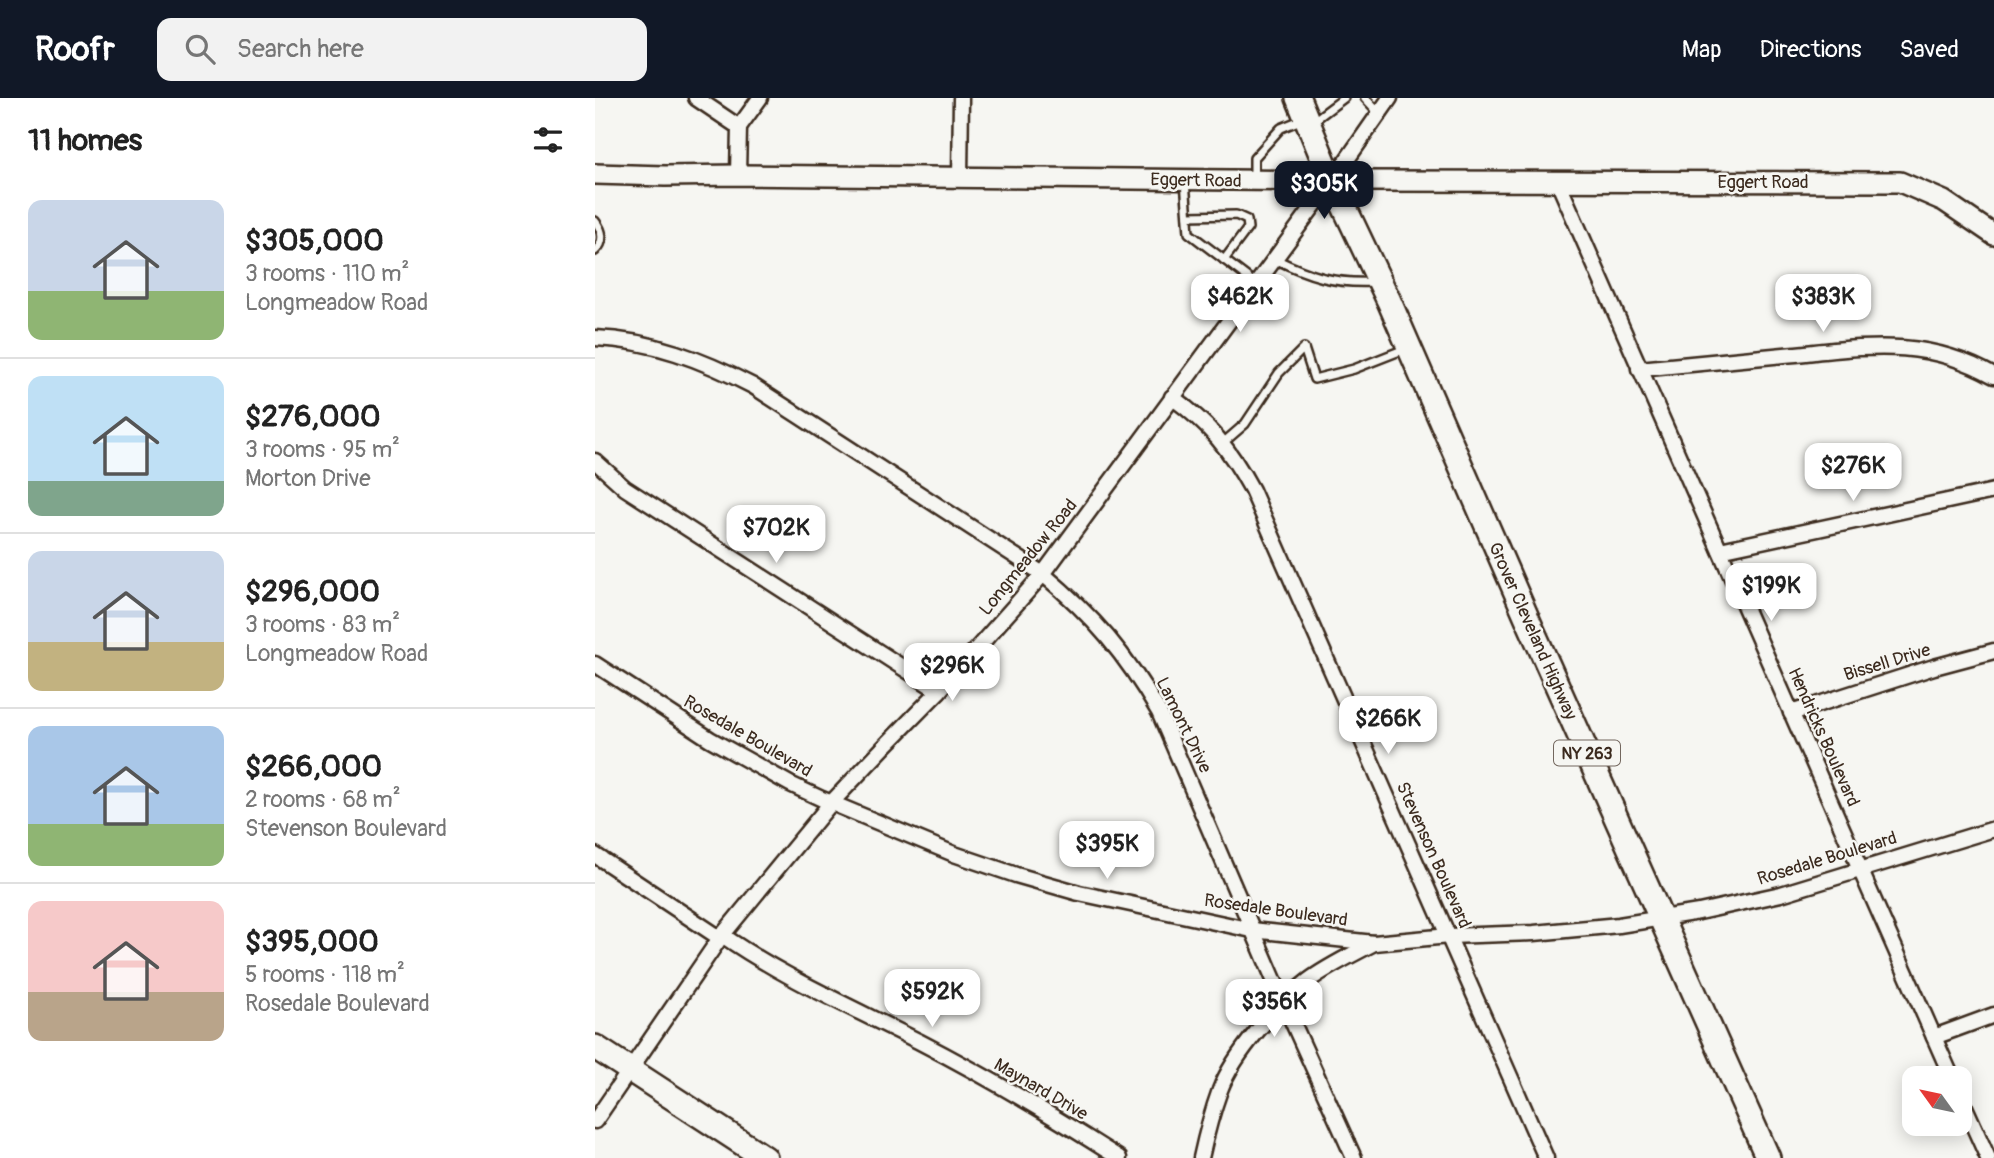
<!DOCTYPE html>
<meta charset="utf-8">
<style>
body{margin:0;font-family:Pangolin,sans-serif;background:#f2f2f2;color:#222;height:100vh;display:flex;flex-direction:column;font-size:26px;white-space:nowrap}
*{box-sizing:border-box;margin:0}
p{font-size:23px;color:#767676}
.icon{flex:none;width:38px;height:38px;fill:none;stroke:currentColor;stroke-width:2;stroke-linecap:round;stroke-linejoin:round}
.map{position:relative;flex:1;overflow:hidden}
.side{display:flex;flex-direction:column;background:#fff;width:595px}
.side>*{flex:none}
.needle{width:46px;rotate:303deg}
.tools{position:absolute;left:1307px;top:968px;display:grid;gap:14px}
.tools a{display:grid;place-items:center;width:70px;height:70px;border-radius:14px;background:#fff;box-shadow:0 4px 18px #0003;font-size:35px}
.price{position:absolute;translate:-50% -60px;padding:0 16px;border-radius:14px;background:#fff;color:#222;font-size:23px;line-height:46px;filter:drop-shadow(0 2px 4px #0008)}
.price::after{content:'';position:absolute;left:50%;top:42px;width:21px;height:16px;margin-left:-10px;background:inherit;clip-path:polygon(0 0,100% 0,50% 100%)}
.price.selected{background:#111827;color:#fff}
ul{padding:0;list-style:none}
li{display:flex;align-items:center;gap:21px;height:175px;padding:0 28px}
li+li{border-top:2px solid #e0e0e0}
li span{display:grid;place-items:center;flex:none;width:196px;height:140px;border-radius:14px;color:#555}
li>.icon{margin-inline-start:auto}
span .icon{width:84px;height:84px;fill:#fffc;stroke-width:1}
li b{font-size:30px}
h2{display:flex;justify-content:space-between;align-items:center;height:84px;padding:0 28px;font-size:30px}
header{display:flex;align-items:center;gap:42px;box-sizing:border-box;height:98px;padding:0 35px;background:#111827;color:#fff}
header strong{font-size:33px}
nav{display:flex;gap:38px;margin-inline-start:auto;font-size:24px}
.search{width:490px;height:63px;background:#f2f2f2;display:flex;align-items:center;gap:18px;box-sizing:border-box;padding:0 24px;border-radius:14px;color:#767676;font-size:26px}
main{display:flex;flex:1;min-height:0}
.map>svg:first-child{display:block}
</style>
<header>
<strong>Roofr</strong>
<div class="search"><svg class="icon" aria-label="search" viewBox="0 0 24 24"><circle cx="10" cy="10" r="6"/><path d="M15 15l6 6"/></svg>Search here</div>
<nav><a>Map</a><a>Directions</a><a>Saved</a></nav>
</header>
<main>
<section class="side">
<h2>11 homes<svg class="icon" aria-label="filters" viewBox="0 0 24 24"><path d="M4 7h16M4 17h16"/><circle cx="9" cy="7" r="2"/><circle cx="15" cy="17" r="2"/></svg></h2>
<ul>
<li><span style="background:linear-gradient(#c9d6e8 65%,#8fb573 0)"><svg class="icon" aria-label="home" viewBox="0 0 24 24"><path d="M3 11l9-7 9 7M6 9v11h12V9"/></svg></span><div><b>$305,000</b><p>3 rooms · 110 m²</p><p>Longmeadow Road</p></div></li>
<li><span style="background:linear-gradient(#bfe0f5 75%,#7fa58c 0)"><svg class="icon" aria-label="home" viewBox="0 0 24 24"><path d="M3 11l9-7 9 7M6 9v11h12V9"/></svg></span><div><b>$276,000</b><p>3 rooms · 95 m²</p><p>Morton Drive</p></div></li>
<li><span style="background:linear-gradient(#c9d6e8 65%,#c2b280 0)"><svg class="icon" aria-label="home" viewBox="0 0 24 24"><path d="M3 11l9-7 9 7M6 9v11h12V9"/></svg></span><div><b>$296,000</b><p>3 rooms · 83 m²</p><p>Longmeadow Road</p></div></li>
<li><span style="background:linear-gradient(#a9c7e8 70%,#8fb573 0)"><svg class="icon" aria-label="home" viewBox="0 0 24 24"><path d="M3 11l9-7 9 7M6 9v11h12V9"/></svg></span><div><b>$266,000</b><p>2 rooms · 68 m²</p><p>Stevenson Boulevard</p></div></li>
<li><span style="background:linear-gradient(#f6c9c9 65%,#b9a48a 0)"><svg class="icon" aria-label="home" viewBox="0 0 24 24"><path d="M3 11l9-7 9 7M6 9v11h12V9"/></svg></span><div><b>$395,000</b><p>5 rooms · 118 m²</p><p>Rosedale Boulevard</p></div></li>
</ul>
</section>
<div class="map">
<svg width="1399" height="1060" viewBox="0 0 1399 1060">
<rect width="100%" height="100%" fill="#f6f6f2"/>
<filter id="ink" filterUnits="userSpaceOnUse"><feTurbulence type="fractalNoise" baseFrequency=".0143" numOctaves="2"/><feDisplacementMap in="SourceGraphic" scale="14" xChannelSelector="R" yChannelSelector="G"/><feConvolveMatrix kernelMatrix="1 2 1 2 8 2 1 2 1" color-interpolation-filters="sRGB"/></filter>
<g filter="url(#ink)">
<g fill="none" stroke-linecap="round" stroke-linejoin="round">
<defs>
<g id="lane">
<polyline points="770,0 784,15"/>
<polyline points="717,24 749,0"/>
<polyline points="659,82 659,60 686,30 708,21"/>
<polyline points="590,83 594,135 661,186"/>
<polyline points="593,118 641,117 652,122 653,130 629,162"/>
<path d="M0,123c8,10 10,21 0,30"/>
<path d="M680,161c35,17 59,25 99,23"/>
<polyline points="628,345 650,326 684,275 709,250 719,281 759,271 810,251"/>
</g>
<g id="street">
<polyline points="101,0 144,29"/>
<polyline points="143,77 144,29 165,0"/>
<polyline points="365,80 366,0"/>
<polyline points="963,84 1357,980"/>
<path d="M0,240c56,2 108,22 158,48l290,188c51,43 82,79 116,138l125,291 70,155"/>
<path d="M1044,271c48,-5 97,-9 145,-14 78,-7 138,-20 210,21"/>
<path d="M577,299c38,28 57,51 80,93l294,668"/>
<polyline points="0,363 30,390 344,593"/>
<polyline points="1125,452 1399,393"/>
<polyline points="0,566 115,641 195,686 227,701 359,756 421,777 484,795 657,832 779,845 854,838 939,835 1024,827 1104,814 1186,796 1399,731"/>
<polyline points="1196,615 1339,569 1399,553"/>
<polyline points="0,757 125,840"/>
<path d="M127,837c62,43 131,73 198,107 68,35 135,75 199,116"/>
<polyline points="1339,939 1399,917"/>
<polyline points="1365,998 1393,1060"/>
<polyline points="0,1023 125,840 189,762 236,705 292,646 344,593 448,476 737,83 795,0"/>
<path d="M606,1060c5,-23 11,-46 19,-68 14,-37 57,-85 88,-109 20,-15 44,-26 66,-38"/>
</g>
<polyline id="secondary" points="0,76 70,78 143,77 737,83 1305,84 1349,103 1399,137"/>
<g id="primary">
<polyline points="703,0 737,83 794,203 936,529 1173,1060"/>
<polyline points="0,949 170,1060"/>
</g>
</defs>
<!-- lane casing -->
<use href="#lane" stroke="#3b2a1e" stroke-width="12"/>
<!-- street casing -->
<use href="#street" stroke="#3b2a1e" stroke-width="19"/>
<!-- secondary casing -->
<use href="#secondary" stroke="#3b2a1e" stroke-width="24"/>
<!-- primary casing -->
<use href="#primary" stroke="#3b2a1e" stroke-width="28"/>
<!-- lane -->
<use href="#lane" stroke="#f6f6f2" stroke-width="7"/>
<!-- street -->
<use href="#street" stroke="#f6f6f2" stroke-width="14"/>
<!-- secondary -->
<use href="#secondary" stroke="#f6f6f2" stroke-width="19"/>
<!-- primary -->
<use href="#primary" stroke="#f6f6f2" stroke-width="23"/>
</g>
</g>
<g text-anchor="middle" stroke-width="5" stroke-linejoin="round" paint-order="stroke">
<!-- shield labels -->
<rect fill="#f6f6f2" stroke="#73675e" stroke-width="2" x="959" y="642.5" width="66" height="25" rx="5"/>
<g font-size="16" font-weight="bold" fill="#3b2a1e">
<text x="992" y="661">NY 263</text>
</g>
<!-- street labels -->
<g font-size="18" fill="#3b2a1e" stroke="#f6f6f2">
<text transform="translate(601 82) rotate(1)" y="6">Eggert Road</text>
<text x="1168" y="90">Eggert Road</text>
<text transform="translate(433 459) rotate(-51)" y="6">Longmeadow Road</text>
<text transform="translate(938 533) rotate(66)" y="6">Grover Cleveland Highway</text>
<text transform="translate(1292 564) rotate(-17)" y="6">Bissell Drive</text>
<text transform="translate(589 627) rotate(64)" y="6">Lamont Drive</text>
<text transform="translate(153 638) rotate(30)" y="6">Rosedale Boulevard</text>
<text transform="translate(1229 639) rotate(66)" y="6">Hendricks Boulevard</text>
<text transform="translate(839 757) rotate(66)" y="6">Stevenson Boulevard</text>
<text transform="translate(1232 760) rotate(-17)" y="6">Rosedale Boulevard</text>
<text transform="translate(681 812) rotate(8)" y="6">Rosedale Boulevard</text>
<text transform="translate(446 991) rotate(30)" y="6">Maynard Drive</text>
</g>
</g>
</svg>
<div class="tools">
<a><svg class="needle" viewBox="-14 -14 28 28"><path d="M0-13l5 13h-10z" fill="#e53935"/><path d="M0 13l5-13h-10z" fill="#767676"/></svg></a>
</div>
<b class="price selected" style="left:729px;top:123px">$305K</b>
<b class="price" style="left:645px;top:236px">$462K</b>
<b class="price" style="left:1228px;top:236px">$383K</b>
<b class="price" style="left:1258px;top:405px">$276K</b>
<b class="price" style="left:181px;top:467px">$702K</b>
<b class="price" style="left:1176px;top:525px">$199K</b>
<b class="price" style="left:357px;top:605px">$296K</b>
<b class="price" style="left:793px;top:658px">$266K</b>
<b class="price" style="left:512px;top:783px">$395K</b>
<b class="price" style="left:337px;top:931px">$592K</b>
<b class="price" style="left:679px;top:941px">$356K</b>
</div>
</main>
